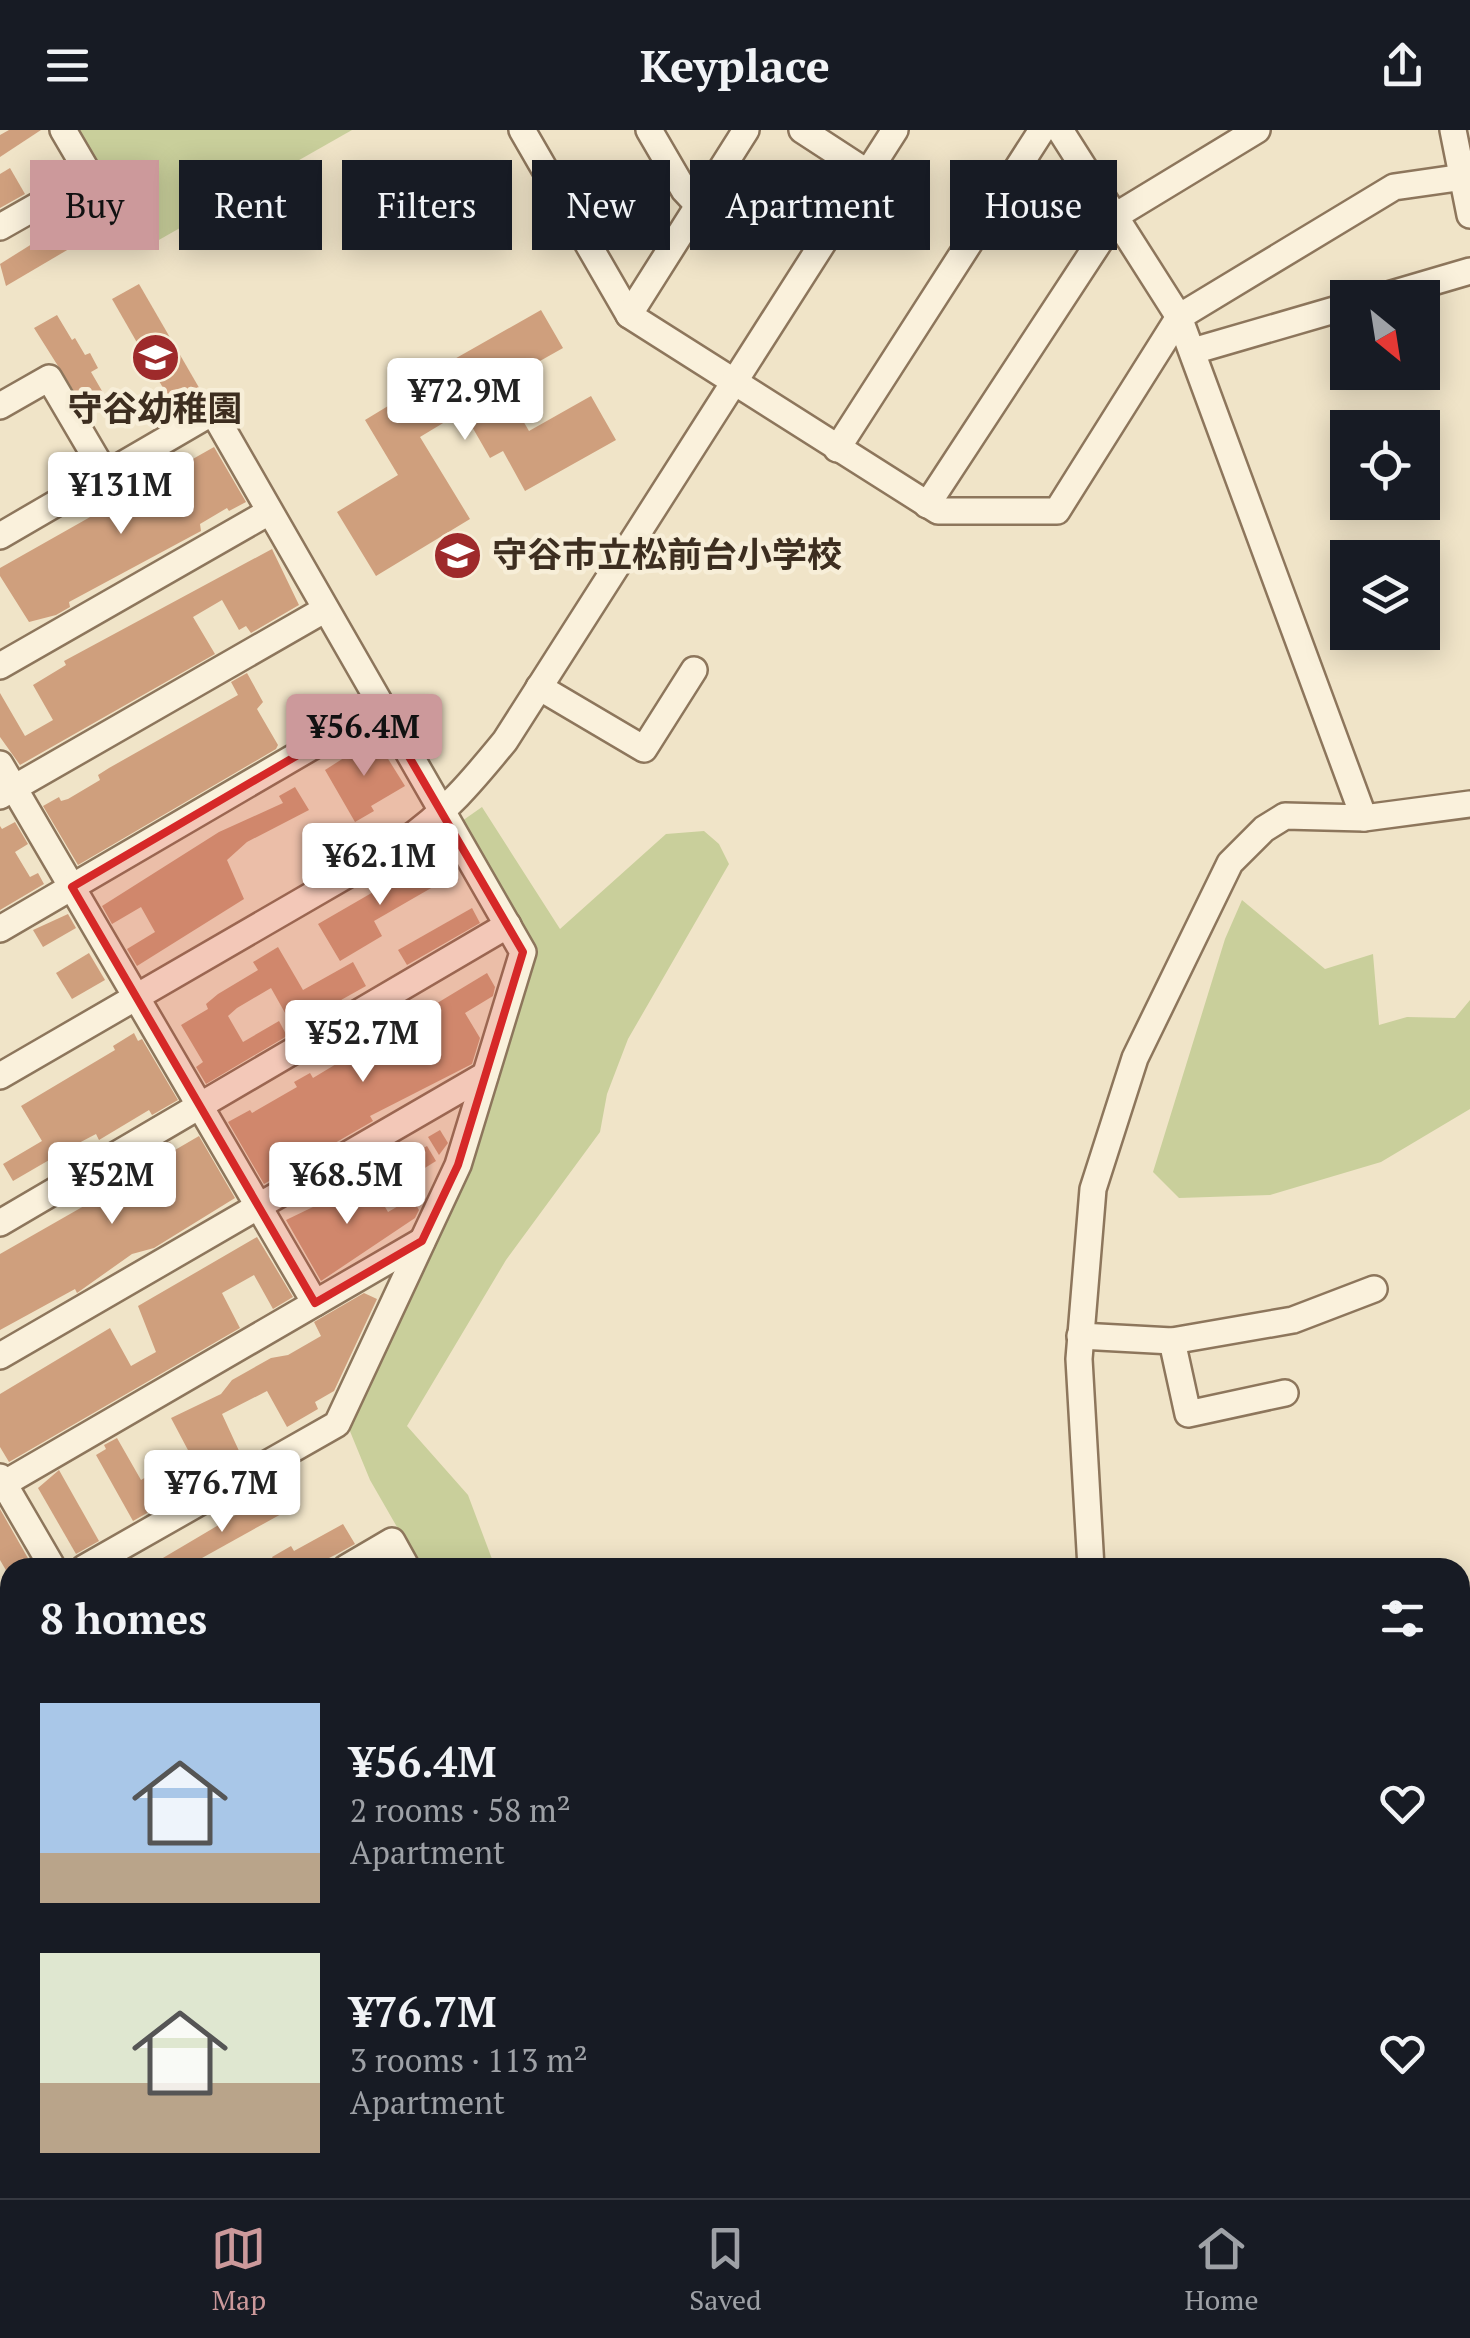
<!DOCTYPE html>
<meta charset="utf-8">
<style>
body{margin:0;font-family:"PT Serif","Noto Sans JP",serif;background:#242831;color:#f1f3f6;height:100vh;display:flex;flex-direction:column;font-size:38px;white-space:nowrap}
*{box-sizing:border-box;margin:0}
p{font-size:32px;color:#9ea1a6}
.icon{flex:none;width:55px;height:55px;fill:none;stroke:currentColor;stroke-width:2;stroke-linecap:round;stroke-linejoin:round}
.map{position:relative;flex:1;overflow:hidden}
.drawer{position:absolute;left:0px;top:1428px;width:1470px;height:642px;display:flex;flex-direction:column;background:#171b24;border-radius:30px 30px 0 0;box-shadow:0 5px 25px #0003}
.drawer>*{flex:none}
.guide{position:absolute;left:30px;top:30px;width:1410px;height:90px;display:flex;gap:20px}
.needle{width:65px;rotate:150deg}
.buttons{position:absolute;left:1330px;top:150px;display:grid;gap:20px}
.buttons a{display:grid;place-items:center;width:110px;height:110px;border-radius:0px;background:#171b24;box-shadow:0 5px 25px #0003;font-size:50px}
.price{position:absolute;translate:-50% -85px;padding:0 22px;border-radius:10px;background:#fff;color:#222;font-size:32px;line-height:65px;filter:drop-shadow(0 2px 5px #0008)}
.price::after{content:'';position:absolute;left:50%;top:60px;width:30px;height:22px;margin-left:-15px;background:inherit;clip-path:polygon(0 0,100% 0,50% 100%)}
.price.current{background:#cc999b;color:#111}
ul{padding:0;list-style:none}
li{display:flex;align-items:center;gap:30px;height:250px;padding:0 40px}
li span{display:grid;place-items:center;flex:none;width:280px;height:200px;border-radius:0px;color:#555}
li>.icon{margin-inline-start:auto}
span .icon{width:120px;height:120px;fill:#fffc;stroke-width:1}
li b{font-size:42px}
h2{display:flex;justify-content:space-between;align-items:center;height:120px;padding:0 40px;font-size:42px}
.pill{padding:0 35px;border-radius:0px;background:#171b24;box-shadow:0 5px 25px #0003;font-size:35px;line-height:90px}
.pill.current{background:#cc999b;color:#111}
header{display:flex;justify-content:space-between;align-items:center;height:130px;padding:0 40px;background:#171b24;font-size:45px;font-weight:600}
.tab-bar{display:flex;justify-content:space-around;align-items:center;height:140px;border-top:2px solid #363941;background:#171b24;font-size:28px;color:#9ea1a6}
.tab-bar a{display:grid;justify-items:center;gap:5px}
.tab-bar .current{color:#cc999b}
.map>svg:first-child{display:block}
</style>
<header><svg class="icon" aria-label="menu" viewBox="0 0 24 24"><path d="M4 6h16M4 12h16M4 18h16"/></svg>Keyplace<svg class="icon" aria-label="share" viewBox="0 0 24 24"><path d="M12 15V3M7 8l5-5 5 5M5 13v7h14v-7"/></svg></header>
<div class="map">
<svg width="1470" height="2068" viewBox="0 0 1470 2068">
<rect width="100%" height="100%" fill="#f0e4c8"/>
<!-- green -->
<g fill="#c9cf9b">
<polygon points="75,0 352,0 143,119"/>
<polygon points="482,677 560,799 666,704 704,701 719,714 729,734 628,909 607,964 600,1002 506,1130 407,1296 468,1365 495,1437 420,1437 370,1350 347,1294 533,818 462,691"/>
<polygon points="1242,770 1325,839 1373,824 1379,895 1407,887 1455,888 1470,870 1470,979 1381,1032 1270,1065 1179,1068 1153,1042 1225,809"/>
<polygon points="716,2060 798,2060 796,2068 714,2068"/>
</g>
<!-- building -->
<g fill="#cf9f7d">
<polygon points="9,0 41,0 0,27 0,5"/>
<polygon points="10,38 25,64 0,78 0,44"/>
<polygon points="99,72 108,96 6,156 0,134"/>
<polygon points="139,154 205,268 178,284 112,169"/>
<polygon points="541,180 563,218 501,253 529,301 591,266 616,310 525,361 503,321 490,328 463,281 420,307 470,389 376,446 337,382 398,345 365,290 454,236 451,231"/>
<polygon points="57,185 72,210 75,208 85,225 90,223 98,238 91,242 109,273 89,285 34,198"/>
<polygon points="214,317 246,372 229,381 227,378 200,394 201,401 69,472 70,477 56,485 29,492 0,446 0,438"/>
<polygon points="272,419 299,475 251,503 246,496 239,500 222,470 193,487 215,524 20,635 0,607 0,563 25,606 53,590 33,555 66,535 64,531"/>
<polygon points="247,543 263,572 257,579 278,615 276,619 78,735 43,676 59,667 61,671 68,669 100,650 98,645 109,638 238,565 231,552"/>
<polygon points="375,608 405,656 371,676 374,681 355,692 325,640"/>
<polygon points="295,657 309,680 247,712 227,730 244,769 137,836 127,819 155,802 141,777 112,794 102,776 219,702 283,673 279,666"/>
<polygon points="15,692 28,714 15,722 30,747 38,743 44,754 0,780 0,696 2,699"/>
<polygon points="439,724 452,746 374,791 382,806 340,831 318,794"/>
<polygon points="472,778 480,793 407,835 398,820"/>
<polygon points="68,784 76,798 43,817 33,800"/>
<polygon points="278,817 303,860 353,832 366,856 293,897 271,858 237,878 228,886 243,912 279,891 287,906 206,954 196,937 203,932 181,895 208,879 206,874 218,864 258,840 253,832"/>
<polygon points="89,823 105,850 72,869 56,843"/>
<polygon points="487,843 495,857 493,866 465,883 480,908 472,934 370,986 373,991 264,1054 228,992 250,980 252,983 297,957 294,952 310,943 313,948"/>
<polygon points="134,903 138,911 142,909 178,970 152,985 149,980 99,1010 96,1004 75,1015 13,1051 3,1034 42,1011 21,976 115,920 113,916"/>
<polygon points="440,1000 448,1013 439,1025 428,1007"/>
<polygon points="199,1006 235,1068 154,1118 132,1124 77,1163 75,1159 0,1200 0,1124 105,1064 99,1054 170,1012 175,1020"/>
<polygon points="427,1016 436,1031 412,1046 403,1030"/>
<polygon points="369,1050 388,1082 412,1068 419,1080 415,1088 321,1151 286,1090"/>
<polygon points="257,1107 293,1167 273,1179 254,1145 222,1163 240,1198 9,1332 0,1317 0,1264 110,1198 131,1236 156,1222 138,1176"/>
<polygon points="364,1163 377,1169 334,1261 315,1272 318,1279 287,1297 267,1261 222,1284 240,1323 153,1373 156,1378 133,1391 96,1325 106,1319 104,1315 117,1308 141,1350 189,1322 171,1288 221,1264 232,1250 271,1228 288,1225 321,1206 314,1192"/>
<polygon points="59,1340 99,1411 76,1424 38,1358"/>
<polygon points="271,1364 283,1383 184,1438 146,1438"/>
<polygon points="0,1379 29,1430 7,1442 0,1430"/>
<polygon points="343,1394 355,1414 337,1424 311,1437 307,1431 304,1438 266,1438 275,1432 272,1427 291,1416 294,1421"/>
</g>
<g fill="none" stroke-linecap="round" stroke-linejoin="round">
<defs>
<g id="minor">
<polyline points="522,0 629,185 938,381 1057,381 1179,187 1394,57 1470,46"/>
<polyline points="649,0 684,60 698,75"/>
<polyline points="802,0 868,43"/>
<polyline points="1060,0 1179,187 1364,688"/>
<polyline points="1453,0 1470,85"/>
<polyline points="0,97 90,46 63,0"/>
<polyline points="1378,168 1470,141"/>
<polyline points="629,185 746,0"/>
<polyline points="1193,221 1348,176"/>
<polyline points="0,276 49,248 106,345"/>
<polyline points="837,319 1042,0"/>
<polyline points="927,375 1117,85 1257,0"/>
<polyline points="0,406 213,282 523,822 458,1035 337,1294 84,1438"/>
<polyline points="0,536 269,382"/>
<polyline points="539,557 644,619 694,540"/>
<polyline points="0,634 315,1173"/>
<polyline points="0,666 324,480"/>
<polyline points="0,799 380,577"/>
<path d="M0,946l402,-233c42,-28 72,-64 103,-102l390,-611"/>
<polyline points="0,1093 508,795"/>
<polyline points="1080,1206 1172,1211 1293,1190 1374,1159"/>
<polyline points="1172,1211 1188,1284 1285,1263"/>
<polyline points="0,1226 485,945"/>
<polyline points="0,1347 53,1438"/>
<polyline points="0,1356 422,1111"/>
<polyline points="346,1438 392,1411 407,1438"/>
<polyline points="1091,1438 1079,1229 1093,1059 1135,928 1230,733 1264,699 1285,686 1364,688 1470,674"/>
<polyline points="0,1512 10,1530"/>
<polyline points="0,1676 10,1694"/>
<polyline points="0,1766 10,1760"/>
<polyline points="0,1976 10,2018"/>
<polyline points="20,2060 22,2068"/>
<polyline points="137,2060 139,2068"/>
<polyline points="218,2060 220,2068"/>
<polyline points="303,2060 305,2068"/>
<polyline points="703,2068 704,2060"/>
<polyline points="1165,2068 1176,2060"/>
</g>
</defs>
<!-- minor casing -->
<use href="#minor" stroke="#8d765c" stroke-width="30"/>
<!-- minor -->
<use href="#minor" stroke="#faf1dc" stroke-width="25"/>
</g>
<!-- marked area -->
<path fill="#d62828" fill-opacity="0.2" stroke="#d62828" stroke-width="8" stroke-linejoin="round" d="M380,577l143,245 -65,213 -36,76 -107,62 -243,-416z"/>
<!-- icons -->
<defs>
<symbol id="school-disc" viewBox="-11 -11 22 22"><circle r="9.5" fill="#9e2a2b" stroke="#f7eed8"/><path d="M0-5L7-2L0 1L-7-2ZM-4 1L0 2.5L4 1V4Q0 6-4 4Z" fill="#fff"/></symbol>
</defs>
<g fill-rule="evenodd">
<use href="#school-disc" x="128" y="200" width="55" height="55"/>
<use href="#school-disc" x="430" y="398" width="55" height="55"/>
</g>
<g text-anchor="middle" stroke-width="9" stroke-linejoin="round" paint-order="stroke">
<!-- poi labels -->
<g font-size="35" font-weight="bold" fill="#3d2e20" stroke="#f7eed8">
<text x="155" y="291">守谷幼稚園</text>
<text x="492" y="437" text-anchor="start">守谷市立松前台小学校</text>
</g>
</g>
</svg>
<div class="buttons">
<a><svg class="needle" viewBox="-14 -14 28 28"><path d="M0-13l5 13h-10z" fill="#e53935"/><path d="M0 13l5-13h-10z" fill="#9ea1a6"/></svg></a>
<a><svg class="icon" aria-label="locate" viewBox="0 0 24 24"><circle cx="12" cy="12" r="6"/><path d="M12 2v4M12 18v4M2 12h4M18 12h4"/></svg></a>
<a><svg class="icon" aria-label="layers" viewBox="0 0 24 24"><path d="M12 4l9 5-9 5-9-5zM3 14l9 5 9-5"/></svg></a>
</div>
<b class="price" style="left:465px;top:313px">¥72.9M</b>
<b class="price" style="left:121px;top:407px">¥131M</b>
<b class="price current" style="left:364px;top:649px">¥56.4M</b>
<b class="price" style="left:380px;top:778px">¥62.1M</b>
<b class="price" style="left:363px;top:955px">¥52.7M</b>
<b class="price" style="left:112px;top:1097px">¥52M</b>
<b class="price" style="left:347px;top:1097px">¥68.5M</b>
<b class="price" style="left:222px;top:1405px">¥76.7M</b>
<div class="guide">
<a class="pill current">Buy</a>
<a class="pill">Rent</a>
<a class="pill">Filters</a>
<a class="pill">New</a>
<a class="pill">Apartment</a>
<a class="pill">House</a>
</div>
<section class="drawer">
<h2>8 homes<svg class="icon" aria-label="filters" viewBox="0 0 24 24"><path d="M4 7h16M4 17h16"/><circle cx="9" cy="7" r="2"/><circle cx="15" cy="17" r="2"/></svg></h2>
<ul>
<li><span style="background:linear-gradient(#a9c7e8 75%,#b9a48a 0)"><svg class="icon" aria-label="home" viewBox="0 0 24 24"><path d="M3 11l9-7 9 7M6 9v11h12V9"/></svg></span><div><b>¥56.4M</b><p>2 rooms · 58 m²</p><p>Apartment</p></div><svg class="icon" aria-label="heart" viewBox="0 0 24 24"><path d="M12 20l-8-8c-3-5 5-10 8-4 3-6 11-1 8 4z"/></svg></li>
<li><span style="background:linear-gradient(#dfe7d0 65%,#b9a48a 0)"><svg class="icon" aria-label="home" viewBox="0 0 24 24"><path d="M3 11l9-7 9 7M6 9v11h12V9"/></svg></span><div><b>¥76.7M</b><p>3 rooms · 113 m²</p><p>Apartment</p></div><svg class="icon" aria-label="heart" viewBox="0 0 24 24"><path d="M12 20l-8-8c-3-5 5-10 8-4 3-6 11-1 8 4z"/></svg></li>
</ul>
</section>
</div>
<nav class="tab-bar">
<a class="current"><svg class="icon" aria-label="map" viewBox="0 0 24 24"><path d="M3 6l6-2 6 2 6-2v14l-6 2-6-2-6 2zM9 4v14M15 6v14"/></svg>Map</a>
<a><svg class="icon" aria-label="saved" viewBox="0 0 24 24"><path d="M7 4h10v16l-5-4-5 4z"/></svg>Saved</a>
<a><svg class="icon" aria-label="home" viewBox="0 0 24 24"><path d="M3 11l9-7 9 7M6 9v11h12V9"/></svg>Home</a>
</nav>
